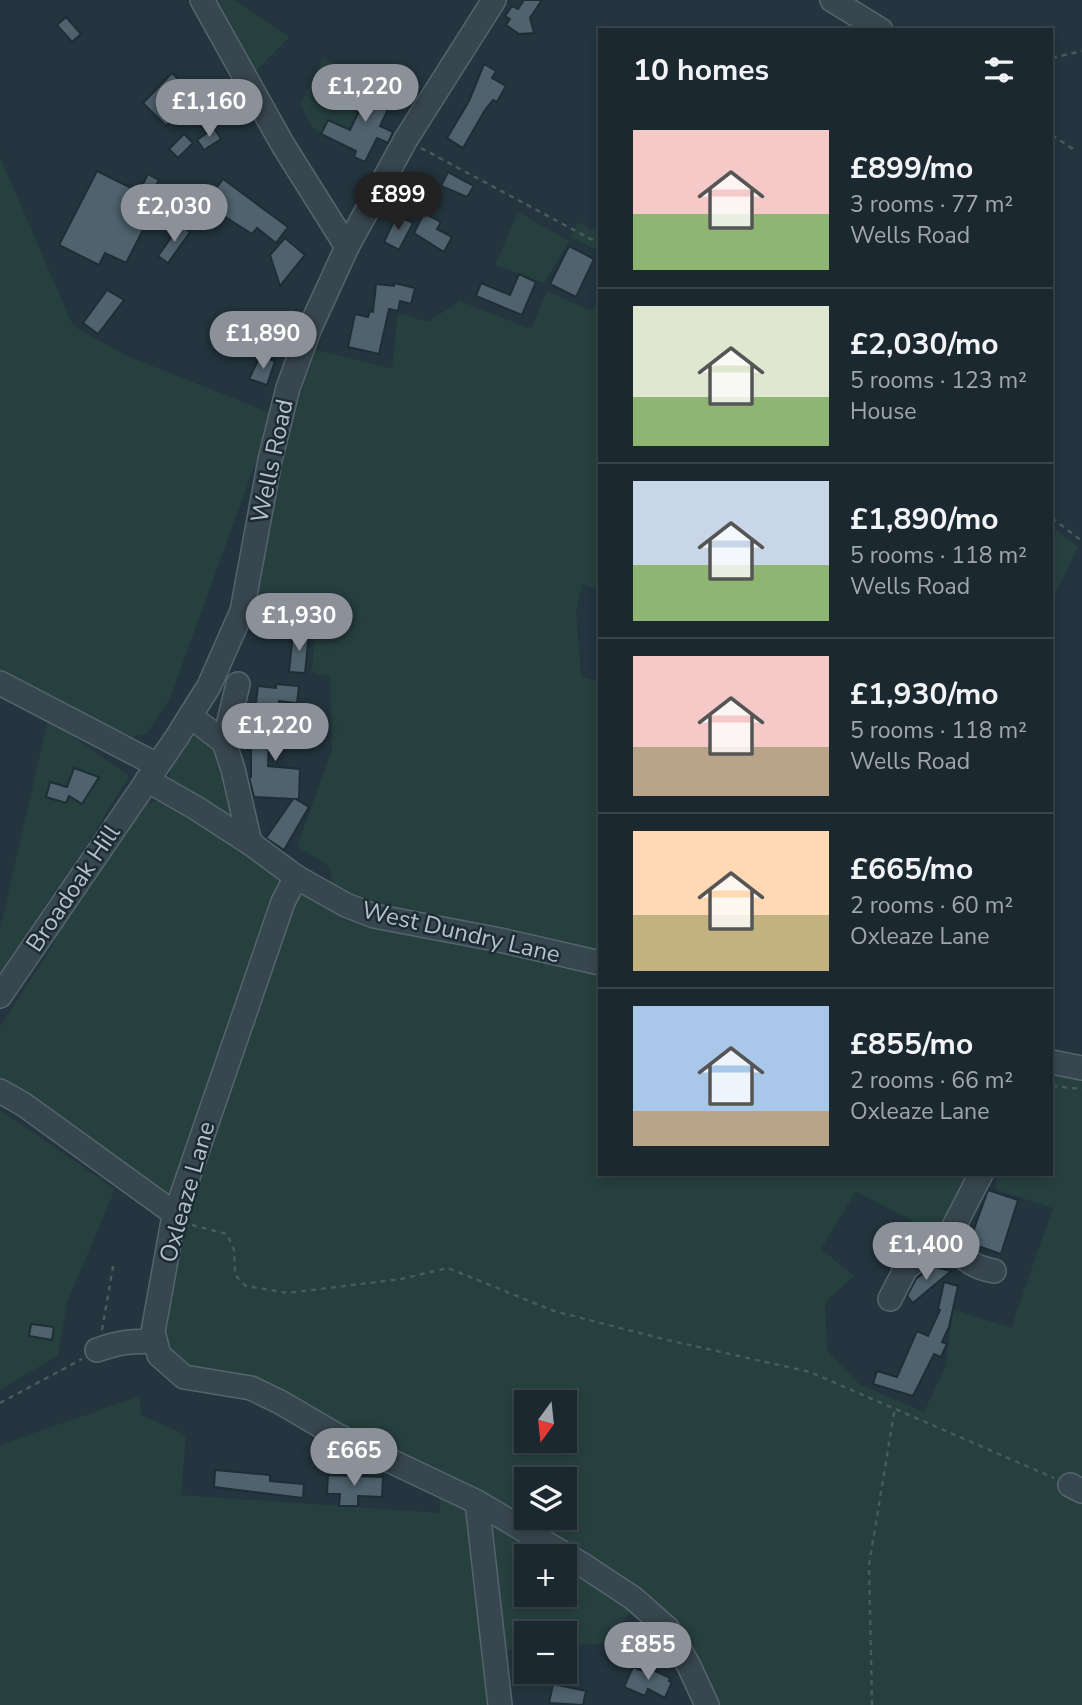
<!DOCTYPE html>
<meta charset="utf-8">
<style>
body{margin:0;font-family:"Nunito Sans",sans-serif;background:#243037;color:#f1f3f6;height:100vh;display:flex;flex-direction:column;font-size:26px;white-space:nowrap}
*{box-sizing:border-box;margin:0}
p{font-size:23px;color:#a0a6aa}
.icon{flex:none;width:38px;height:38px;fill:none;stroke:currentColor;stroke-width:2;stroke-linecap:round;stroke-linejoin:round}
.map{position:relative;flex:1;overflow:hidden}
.details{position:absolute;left:598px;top:28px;width:455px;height:1148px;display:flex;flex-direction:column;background:#1b282f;border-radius:0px;box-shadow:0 4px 10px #0003,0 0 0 2px #39444b}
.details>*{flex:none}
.needle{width:46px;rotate:195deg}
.tools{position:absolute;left:514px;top:1390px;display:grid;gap:14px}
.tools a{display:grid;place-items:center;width:63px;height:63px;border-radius:0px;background:#1b282f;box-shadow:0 4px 10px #0003,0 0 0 2px #39444b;font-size:35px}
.price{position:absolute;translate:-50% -60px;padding:0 16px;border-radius:24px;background:#8c9099;color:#fff;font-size:23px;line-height:46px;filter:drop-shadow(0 2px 4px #0008)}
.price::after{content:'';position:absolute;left:50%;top:42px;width:21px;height:16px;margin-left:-10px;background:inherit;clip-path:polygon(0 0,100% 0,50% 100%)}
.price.active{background:#222;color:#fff}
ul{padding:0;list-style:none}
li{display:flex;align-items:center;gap:21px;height:175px;padding:0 35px}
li+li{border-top:2px solid #39444b}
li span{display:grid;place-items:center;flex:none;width:196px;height:140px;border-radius:0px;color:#555}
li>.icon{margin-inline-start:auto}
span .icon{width:84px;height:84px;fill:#fffc;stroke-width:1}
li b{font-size:30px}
h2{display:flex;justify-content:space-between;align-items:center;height:84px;padding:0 35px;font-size:30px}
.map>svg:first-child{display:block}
</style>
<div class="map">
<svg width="1082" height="1705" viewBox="0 0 1082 1705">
<rect width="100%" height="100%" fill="#24353f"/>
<!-- green -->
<g fill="#26403e" fill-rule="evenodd">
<polygon points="215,0 234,0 289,37 252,75"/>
<path d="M323,58l42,20 -5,10 8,4 -18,38 -22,-10 -7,14c-12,-9 -15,-17 -20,-31z"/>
<polygon points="0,157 73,326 127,356 273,414 170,698 146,734 133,736 113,729 0,670"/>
<polygon points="518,212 569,241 544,283 495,265"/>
<polygon points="578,222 600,234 600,252 571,237"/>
<path d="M547,291l45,20 8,-14v293l-18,-6 -6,28 5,65 19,5v270l-232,-47 -39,-16 3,-16 -7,-10 -28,-16 35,-97 -2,-73 -18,-5 3,-48 -60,-5c12,-91 29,-182 61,-269l76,19 6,-56 30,9 32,-21 71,28z"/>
<polygon points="1052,527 1078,547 1052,600"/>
<polygon points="48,719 129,776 87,844 0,974 0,930"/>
<path d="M198,736c30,15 32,56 38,85l-56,-33 -10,-12c1,-15 13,-35 28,-40z"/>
<polygon points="165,800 282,874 284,885 173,1203 0,1083 0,1027 51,948 106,847 142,804"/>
<path d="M298,890l302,82v202h374l-30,55 -11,3 -77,-41 -35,58 33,27 -29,26 2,49 32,33 65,28 22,-46 7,-57 58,19 42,-120 -58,-19 3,-15h54v-103l30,6v628h-368l-31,-74 -33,-29 -168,-106 -291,-124 -29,-26 18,-112 34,-104zM527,1402h38v38h-38zM527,1479h38v38h-38z"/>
<polygon points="0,1110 115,1189 67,1302 58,1355 0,1390"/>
<polygon points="140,1396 141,1415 186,1435 181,1495 440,1513 439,1489 471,1505 488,1705 0,1705 0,1445"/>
<polygon points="483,1512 553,1556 527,1556 527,1594 565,1594 565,1564 634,1607 607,1643 565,1646 565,1633 527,1633 527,1649 502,1651"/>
</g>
<!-- building -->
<g fill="#4f626d" stroke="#1f2e36" stroke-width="2">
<polygon points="524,0 542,0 530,18 534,33 519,34 506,25 510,19 505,16 512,6 518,9"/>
<polygon points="66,17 81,34 72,42 57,25"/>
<polygon points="484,64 496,71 492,78 506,86 497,102 493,100 485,110 463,148 447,138 469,101"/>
<polygon points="172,73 196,96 166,126 143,103"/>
<polygon points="373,82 396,93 380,126 393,132 388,143 377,138 365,162 354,157 356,151 321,134 328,120 350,130"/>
<polygon points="214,128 221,139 204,150 197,140"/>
<polygon points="184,134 193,143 178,158 169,149"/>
<polygon points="97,171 139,192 148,174 159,180 153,191 167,198 151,229 145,226 126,263 105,253 99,265 59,245"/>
<polygon points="408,172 439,188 432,202 401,186"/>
<polygon points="448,172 474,186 467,197 441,186"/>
<polygon points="223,179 288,227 276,243 257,228 252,234 205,204"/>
<polygon points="424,213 441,222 437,229 452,237 444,252 414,233"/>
<polygon points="397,215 413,223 399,250 384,242"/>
<polygon points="180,225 190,232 168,263 158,256"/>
<polygon points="285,238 305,255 280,286 270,255"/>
<polygon points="569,246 594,259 576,297 550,284"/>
<polygon points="519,274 536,282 522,315 476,296 481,283 510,295"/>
<polygon points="394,283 415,288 411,304 400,301 398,311 389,309 379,354 348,347 355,314 368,317 370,311 373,312 376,284 394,286"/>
<polygon points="107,290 124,300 98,334 83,323"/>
<polygon points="260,356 275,361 267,385 249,379"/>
<polygon points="293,633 309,634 305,673 289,672"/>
<polygon points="276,684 299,686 297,703 279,701 276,740 269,740 268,766 300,769 299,799 296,799 309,807 284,850 266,838 293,799 254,797 249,777 251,777 251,742 258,686 276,688"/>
<polygon points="74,768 99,777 82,804 69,796 66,803 46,797 50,782 67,787"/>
<polygon points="988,1190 1018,1200 1001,1254 969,1243"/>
<polygon points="932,1266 951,1271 913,1303 907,1296 916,1279"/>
<polygon points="944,1282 958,1286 949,1327 942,1342 947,1344 941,1357 934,1354 913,1396 873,1384 877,1371 897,1377 917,1331 928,1336 940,1310 938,1309"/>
<polygon points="31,1324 54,1327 52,1340 29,1336"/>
<polygon points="215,1470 270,1475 270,1481 304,1484 303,1498 214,1487"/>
<polygon points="328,1475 383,1477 382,1497 358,1496 358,1506 339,1506 340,1494 327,1494"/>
<polygon points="633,1667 645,1672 647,1667 670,1678 669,1681 672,1682 665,1698 648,1689 645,1696 624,1687"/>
<polygon points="553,1684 586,1691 583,1705 549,1703"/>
</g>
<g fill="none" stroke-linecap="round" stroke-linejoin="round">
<defs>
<g id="minor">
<polyline points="202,0 283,145 347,247"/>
<polyline points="832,0 881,30"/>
<polyline points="0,683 157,765"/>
<polyline points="190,716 224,742 233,769 250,843"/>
<polyline points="224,742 238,684"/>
<polyline points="147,780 196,808 250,843 296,877 346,905 374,916 500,940 600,963"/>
<polyline points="296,877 283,902 173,1221 153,1332 159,1355 184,1377 251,1388 280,1402 338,1436 477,1502 586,1567 633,1598 667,1628 689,1666 707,1705"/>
<polyline points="0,996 177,737 209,686 242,611 270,460 288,388 309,330 347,247 406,139 494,0"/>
<polyline points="1052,1062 1082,1068"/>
<polyline points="0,1091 23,1104 175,1214"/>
<path d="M948,1237c12,20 23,30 46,34"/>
<polyline points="890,1299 906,1268 949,1236 981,1174"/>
<path d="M97,1350c20,-7 36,-10 57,-8"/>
<polyline points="1070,1485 1082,1491"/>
<polyline points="477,1502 500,1705"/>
</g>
</defs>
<!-- minor casing -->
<use href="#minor" stroke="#56646d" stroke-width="26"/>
<!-- path -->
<g stroke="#445c5a" stroke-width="2.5" stroke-dasharray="5 5" stroke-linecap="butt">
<polyline points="1052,58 1082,51"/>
<polyline points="1052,135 1073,149"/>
<polyline points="421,148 600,244"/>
<polyline points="1052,518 1082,541"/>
<polyline points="597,659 600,659"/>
<polyline points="1052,1086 1082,1089"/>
<polyline points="192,1225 227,1234 234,1250 235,1275 246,1286 288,1293 401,1279 448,1268 554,1311 663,1339 810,1372 1054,1478"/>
<polyline points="102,1330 114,1261"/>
<polyline points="0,1403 82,1359"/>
<polyline points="872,1705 869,1565 895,1407"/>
</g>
<!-- minor -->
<use href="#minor" stroke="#38464f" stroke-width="23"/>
</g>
<g text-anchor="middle" stroke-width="5" stroke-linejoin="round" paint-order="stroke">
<!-- street labels -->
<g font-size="24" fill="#b5c1ca" stroke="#1d2c34">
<text transform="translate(272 461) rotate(-78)" y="8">Wells Road</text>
<text transform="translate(73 888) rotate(-56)" y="8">Broadoak Hill</text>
<text transform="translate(461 932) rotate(13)" y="8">West Dundry Lane</text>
<text transform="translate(187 1192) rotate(-74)" y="8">Oxleaze Lane</text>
</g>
</g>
</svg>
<div class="tools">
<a><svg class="needle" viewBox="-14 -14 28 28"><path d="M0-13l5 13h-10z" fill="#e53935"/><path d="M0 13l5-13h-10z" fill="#a0a6aa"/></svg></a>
<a><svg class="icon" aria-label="layers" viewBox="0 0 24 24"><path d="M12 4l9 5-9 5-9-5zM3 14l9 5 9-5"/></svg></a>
<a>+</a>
<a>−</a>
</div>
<b class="price" style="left:365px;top:124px">£1,220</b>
<b class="price" style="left:209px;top:139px">£1,160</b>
<b class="price active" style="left:398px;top:232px">£899</b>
<b class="price" style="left:174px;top:244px">£2,030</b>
<b class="price" style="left:263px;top:371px">£1,890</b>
<b class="price" style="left:299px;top:653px">£1,930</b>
<b class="price" style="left:275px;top:763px">£1,220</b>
<b class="price" style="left:926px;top:1282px">£1,400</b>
<b class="price" style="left:354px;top:1488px">£665</b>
<b class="price" style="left:648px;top:1682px">£855</b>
<section class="details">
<h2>10 homes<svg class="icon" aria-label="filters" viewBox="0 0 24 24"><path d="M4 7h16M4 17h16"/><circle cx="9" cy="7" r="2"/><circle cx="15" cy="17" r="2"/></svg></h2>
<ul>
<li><span style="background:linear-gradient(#f6c9c9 60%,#8fb573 0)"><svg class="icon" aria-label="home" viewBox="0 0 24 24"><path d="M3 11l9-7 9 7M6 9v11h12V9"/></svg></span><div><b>£899/mo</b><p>3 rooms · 77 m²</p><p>Wells Road</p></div></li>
<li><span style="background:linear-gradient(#dfe7d0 65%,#8fb573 0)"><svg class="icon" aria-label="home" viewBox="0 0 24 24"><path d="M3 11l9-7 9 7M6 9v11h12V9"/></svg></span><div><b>£2,030/mo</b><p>5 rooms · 123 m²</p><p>House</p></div></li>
<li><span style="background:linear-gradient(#c9d6e8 60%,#8fb573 0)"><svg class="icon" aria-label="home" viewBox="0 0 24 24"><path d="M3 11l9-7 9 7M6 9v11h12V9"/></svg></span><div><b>£1,890/mo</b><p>5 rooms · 118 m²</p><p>Wells Road</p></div></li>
<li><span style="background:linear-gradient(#f6c9c9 65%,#b9a48a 0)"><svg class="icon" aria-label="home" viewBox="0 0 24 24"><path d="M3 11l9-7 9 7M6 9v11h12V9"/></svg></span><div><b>£1,930/mo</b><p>5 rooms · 118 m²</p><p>Wells Road</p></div></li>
<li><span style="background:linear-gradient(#ffd9b3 60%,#c2b280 0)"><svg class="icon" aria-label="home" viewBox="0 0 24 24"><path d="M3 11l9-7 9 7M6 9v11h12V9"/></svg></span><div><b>£665/mo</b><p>2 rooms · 60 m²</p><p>Oxleaze Lane</p></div></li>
<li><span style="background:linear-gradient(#a9c7e8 75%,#b9a48a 0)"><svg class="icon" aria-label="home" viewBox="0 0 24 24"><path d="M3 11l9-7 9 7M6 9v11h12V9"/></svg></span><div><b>£855/mo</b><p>2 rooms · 66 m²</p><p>Oxleaze Lane</p></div></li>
</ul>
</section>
</div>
